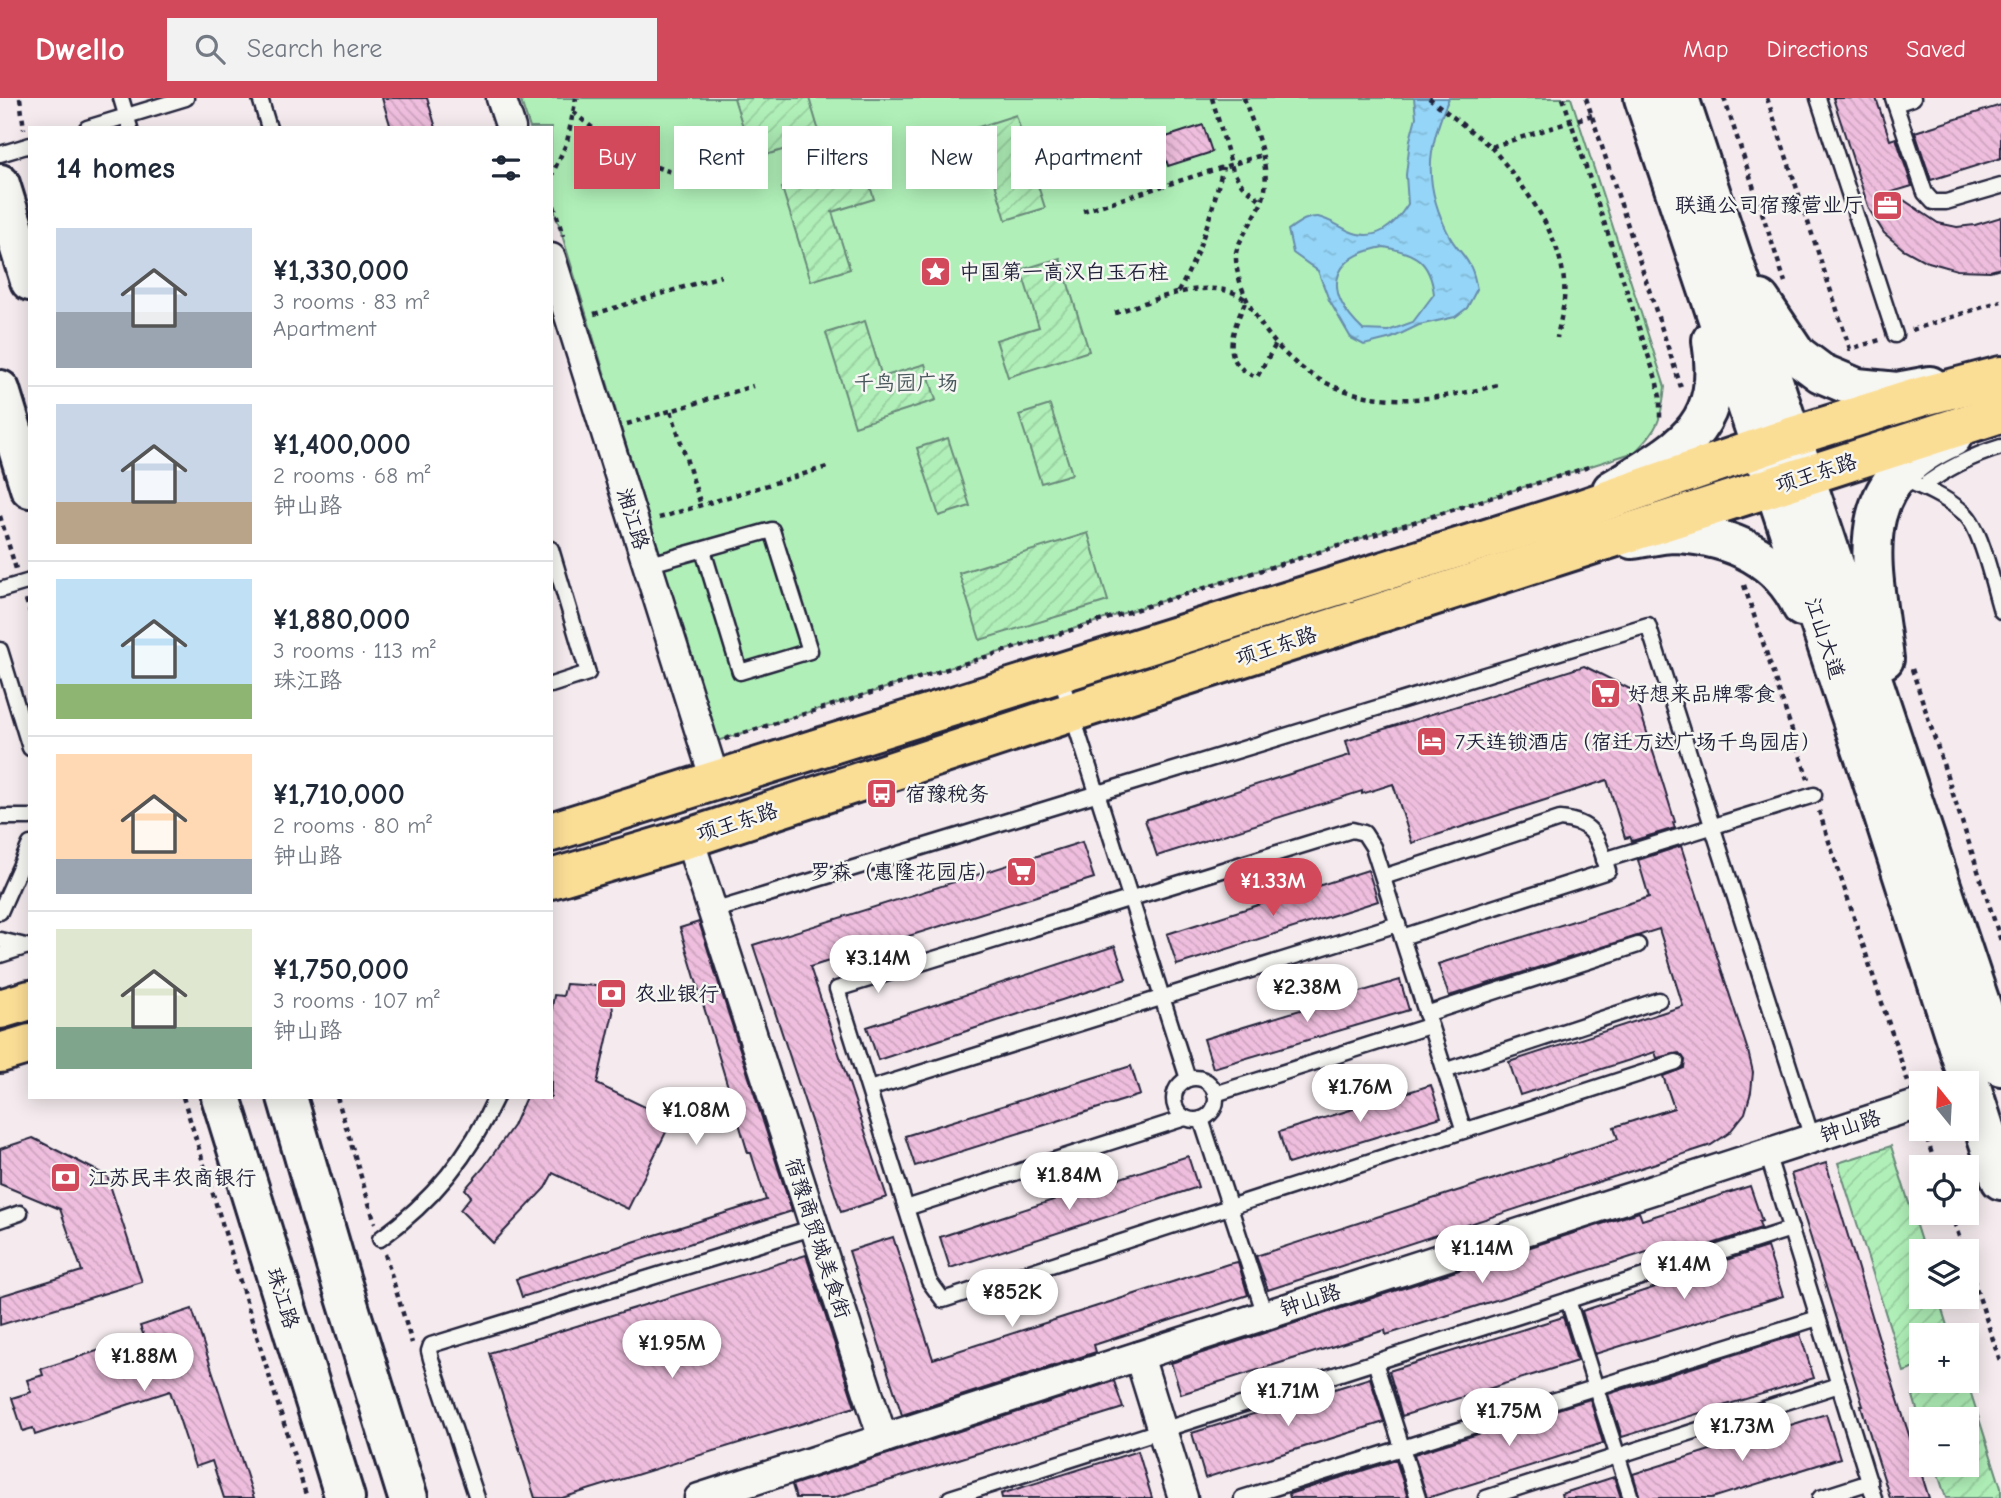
<!DOCTYPE html>
<meta charset="utf-8">
<style>
body{margin:0;font-family:"Comic Neue","LXGW WenKai TC",sans-serif;background:#f2f2f3;color:#1f2937;height:100vh;display:flex;flex-direction:column;font-size:26px;white-space:nowrap}
*{box-sizing:border-box;margin:0}
p{font-size:23px;color:#747a83}
.icon{flex:none;width:38px;height:38px;fill:none;stroke:currentColor;stroke-width:2;stroke-linecap:round;stroke-linejoin:round}
.map{position:relative;flex:1;overflow:hidden}
.details{position:absolute;left:28px;top:28px;width:525px;height:973px;display:flex;flex-direction:column;background:#fff;border-radius:0px;box-shadow:0 4px 18px #0003}
.details>*{flex:none}
.banner{position:absolute;left:574px;top:28px;width:665px;height:63px;display:flex;gap:14px}
.needle{width:46px;rotate:342deg}
.buttons{position:absolute;left:1909px;top:973px;display:grid;gap:14px}
.buttons a{display:grid;place-items:center;width:70px;height:70px;border-radius:0px;background:#fff;box-shadow:0 4px 18px #0003;font-size:35px}
.price{position:absolute;translate:-50% -60px;padding:0 16px;border-radius:24px;background:#fff;color:#222;font-size:23px;line-height:46px;filter:drop-shadow(0 2px 4px #0008)}
.price::after{content:'';position:absolute;left:50%;top:42px;width:21px;height:16px;margin-left:-10px;background:inherit;clip-path:polygon(0 0,100% 0,50% 100%)}
.price.selected{background:#d1495b;color:#fff}
ul{padding:0;list-style:none}
li{display:flex;align-items:center;gap:21px;height:175px;padding:0 28px}
li+li{border-top:2px solid #e0e1e3}
li span{display:grid;place-items:center;flex:none;width:196px;height:140px;border-radius:0px;color:#555}
li>.icon{margin-inline-start:auto}
span .icon{width:84px;height:84px;fill:#fffc;stroke-width:1}
li b{font-size:30px}
h2{display:flex;justify-content:space-between;align-items:center;height:84px;padding:0 28px;font-size:30px}
.pill{padding:0 24px;border-radius:0px;background:#fff;box-shadow:0 4px 18px #0003;font-size:24px;line-height:63px}
.pill.selected{background:#d1495b;color:#fff}
header{display:flex;align-items:center;gap:42px;box-sizing:border-box;height:98px;padding:0 35px;background:#d1495b;color:#fff}
header strong{font-size:33px}
nav{display:flex;gap:38px;margin-inline-start:auto;font-size:24px}
.search{width:490px;height:63px;background:#f2f2f3;display:flex;align-items:center;gap:18px;box-sizing:border-box;padding:0 24px;border-radius:0px;color:#747a83;font-size:26px}
.map>svg:first-child{display:block}
</style>
<header>
<strong>Dwello</strong>
<div class="search"><svg class="icon" aria-label="search" viewBox="0 0 24 24"><circle cx="10" cy="10" r="6"/><path d="M15 15l6 6"/></svg>Search here</div>
<nav><a>Map</a><a>Directions</a><a>Saved</a></nav>
</header>
<div class="map">
<svg width="2001" height="1400" viewBox="0 0 2001 1400">
<defs>
<pattern id="garden-furrows" width="10" height="10" patternUnits="userSpaceOnUse" patternTransform="scale(1.75)"><rect width="10" height="10" fill="#b0f0b8"/><path d="M-1 1l2-2M0 10L10 0M9 11l2-2" fill="none" stroke="#97ce9f"/></pattern>
<pattern id="water-ripples" width="26" height="14" patternUnits="userSpaceOnUse" patternTransform="scale(1.75)"><rect width="26" height="14" fill="#95d5f7"/><path d="M2 4q2-2 4 0t4 0M15 11q2-2 4 0t4 0" fill="none" stroke="#80b7d5"/></pattern>
<pattern id="building-back-hatch" width="6" height="6" patternUnits="userSpaceOnUse" patternTransform="scale(1.75)"><rect width="6" height="6" fill="#efbede"/><path d="M-1 5l2 2M0 0l6 6M5-1l2 2" fill="none" stroke="#cda3bf"/></pattern>
</defs>
<rect width="100%" height="100%" fill="#f5ebee"/>
<filter id="ink" filterUnits="userSpaceOnUse"><feTurbulence type="fractalNoise" baseFrequency=".0143" numOctaves="2"/><feDisplacementMap in="SourceGraphic" scale="14" xChannelSelector="R" yChannelSelector="G"/><feConvolveMatrix kernelMatrix="1 2 1 2 8 2 1 2 1" color-interpolation-filters="sRGB"/></filter>
<g filter="url(#ink)">
<!-- park -->
<path fill="#b0f0b8" stroke="#69897a" stroke-width="2" d="M520,0h1051l94,289c-4,33 -6,41 -30,65l-918,289 -166,-542v-71h-21z"/>
<!-- garden -->
<g fill="url(#garden-furrows)" stroke="#69897a" stroke-width="2">
<polygon points="734,0 809,0 821,40 753,61"/>
<polygon points="1016,17 1045,110 1006,122 989,66 946,79 935,43"/>
<polygon points="863,65 874,101 832,114 850,171 811,183 782,90"/>
<polygon points="1060,160 1089,253 1008,279 996,242 1039,229 1021,172"/>
<polygon points="865,223 882,279 925,266 936,302 855,328 826,235"/>
<polygon points="1050,307 1072,376 1041,385 1019,317"/>
<polygon points="948,340 970,408 939,418 917,350"/>
<polygon points="1088,435 1108,503 980,542 959,475"/>
<polygon points="1891,1048 1924,1153 1922,1153 1922,1199 1938,1199 1950,1237 1922,1237 1921,1268 1904,1274 1838,1065"/>
<polygon points="1960,1283 1967,1283 2001,1390 2001,1400 1946,1400 1935,1367 1967,1367 1967,1321 1922,1321 1921,1325 1913,1298"/>
</g>
<!-- water -->
<path fill="url(#water-ripples)" stroke="#678dac" stroke-width="2" fill-rule="evenodd" d="M1414,0h35c-23,52 -26,88 1,139 5,10 14,17 19,27 5,7 6,17 8,25l-10,19 -12,9 -36,8 -27,13 -28,7 -13,-7 -22,-38 -11,-29 -25,-18 -5,-23c9,-6 18,-14 30,-13 10,2 21,9 31,14 27,12 45,-5 59,-27l-2,-29 4,-35 6,-23zM1384,149c32,6 46,14 50,47l-21,28 -25,9 -25,-1c-39,-36 -36,-73 21,-83z"/>
<!-- building -->
<g fill="url(#building-back-hatch)" stroke="#22223b" stroke-width="2">
<polygon points="382,0 427,0 436,30 391,30"/>
<polygon points="1833,0 1876,0 1890,42 1896,40 1912,88 1892,94 1938,125 1957,129 1975,127 2001,119 2001,170 1990,173 1957,172 1925,163 1903,151 1884,135 1869,111"/>
<polygon points="2001,7 2001,60 1931,82 1915,34"/>
<polygon points="1203,27 1212,54 1168,68 1160,41"/>
<polygon points="1584,568 1634,593 1675,724 1673,725 1675,730 1632,743 1630,739 1625,740 1607,682 1412,745 1393,686 1362,696 1362,693 1157,758 1145,722 1350,657 1346,643"/>
<polygon points="1082,744 1094,780 810,869 887,1099 841,1114 753,847"/>
<polygon points="1681,748 1748,953 1753,974 1751,994 1745,1015 1729,1035 1711,1047 1268,1192 1256,1158 1618,1041 1614,1029 1674,1010 1663,978 1684,970 1685,962 1679,955 1657,960 1655,954 1520,997 1509,964 1683,908 1659,831 1449,898 1438,866 1649,799 1638,762"/>
<polygon points="1368,772 1378,803 1177,867 1167,836"/>
<polygon points="699,824 792,1113 522,1199 516,1181 766,1102 751,1055 748,1055 680,830"/>
<polygon points="1115,848 1126,881 878,962 867,929"/>
<polygon points="1400,882 1409,912 1213,970 1204,941"/>
<polygon points="566,886 611,889 613,915 597,986 672,1022 628,1111 553,1075 545,1090 493,1145 460,1112 471,1098 465,1091 484,1069 513,1028 526,999 551,999 551,916 554,897 563,898"/>
<polygon points="1131,968 1140,997 915,1068 905,1038"/>
<polygon points="1431,987 1441,1019 1288,1066 1279,1034"/>
<polygon points="33,1040 107,1078 142,1184 0,1227 0,1198 82,1173 60,1111 0,1086 0,1051"/>
<polygon points="1188,1058 1198,1089 950,1170 940,1139"/>
<polygon points="1826,1065 1886,1264 1929,1400 1890,1400 1861,1308 1863,1308 1791,1076"/>
<polygon points="1750,1088 1762,1123 1759,1124 1761,1130 1657,1164 1653,1152 1386,1237 1385,1232 1181,1296 1171,1265 1639,1114 1642,1122"/>
<polygon points="893,1139 933,1261 1228,1166 1238,1164 1248,1197 1094,1247 1096,1254 902,1317 849,1153"/>
<polygon points="1767,1149 1783,1198 1595,1256 1582,1213 1665,1186 1663,1182"/>
<polygon points="806,1157 855,1309 562,1400 535,1400 489,1255"/>
<polygon points="192,1211 254,1400 224,1400 212,1363 195,1369 170,1293 35,1337 33,1330 23,1333 12,1300 31,1294 27,1282 43,1277 41,1271 144,1238 140,1228"/>
<polygon points="1563,1219 1577,1263 1402,1318 1389,1273"/>
<polygon points="1800,1236 1814,1280 1622,1339 1608,1296"/>
<polygon points="1370,1280 1384,1324 1205,1380 1192,1335"/>
<polygon points="1114,1283 1123,1310 833,1400 796,1400 792,1387"/>
<polygon points="1590,1301 1603,1345 1427,1400 1414,1356"/>
<polygon points="1826,1316 1840,1360 1712,1400 1640,1400 1633,1376"/>
<polygon points="1138,1353 1152,1400 1002,1400 1001,1396"/>
<polygon points="1396,1362 1408,1400 1290,1400 1289,1396"/>
<polygon points="1614,1379 1621,1400 1562,1400 1561,1396"/>
</g>
<g fill="none" stroke-linecap="round" stroke-linejoin="round">
<defs>
<g id="lane">
<polyline points="121,0 130,30"/>
<polyline points="260,0 269,30"/>
<polyline points="1818,0 1895,237"/>
<polyline points="1893,0 1925,95 1933,104 1946,104 2001,88"/>
<polyline points="1895,6 1913,0"/>
<polyline points="87,30 186,0"/>
<polyline points="0,56 30,47"/>
<path d="M1898,379c22,9 49,20 67,37 16,14 29,74 36,97"/>
<path d="M1922,389c25,-19 49,-31 79,-40"/>
<polyline points="551,451 588,575 551,587"/>
<polyline points="647,467 772,432 810,553 740,574 703,452"/>
<polyline points="0,492 30,483"/>
<polyline points="0,552 30,650"/>
<polyline points="1059,575 1188,981"/>
<polyline points="0,719 30,719"/>
<polyline points="1604,762 1814,697"/>
<path d="M1383,779l177,-58c36,3 38,21 48,52l-206,66"/>
<polyline points="713,813 1648,527 1812,1040"/>
<polyline points="0,814 30,746"/>
<polyline points="0,842 30,849"/>
<polyline points="0,857 25,849"/>
<polyline points="1426,916 1638,847"/>
<polyline points="1444,973 1659,902"/>
<circle cx="1195" cy="1001" r="21"/>
<polyline points="869,991 1398,826"/>
<polyline points="1215,996 1429,928"/>
<polyline points="1201,1021 1265,1217"/>
<polyline points="1464,1033 1373,749 1364,735 1352,732 837,891 929,1183 943,1202 1676,964"/>
<polyline points="1767,1055 1874,1400"/>
<polyline points="906,1110 1185,1020"/>
<polyline points="0,1122 20,1115"/>
<path d="M380,1141c50,-36 90,-84 116,-142"/>
<polyline points="1568,1202 1631,1400"/>
<polyline points="1375,1264 1418,1400"/>
<polyline points="477,1400 431,1261 429,1253 431,1247 815,1129"/>
<polyline points="950,1400 1791,1131"/>
<polyline points="1242,1400 1818,1220"/>
<polyline points="1486,1400 1839,1287"/>
<polyline points="1820,1400 1870,1384"/>
</g>
<g id="street">
<polyline points="501,0 511,30"/>
<polyline points="551,160 715,682"/>
<polyline points="689,740 883,1341"/>
<polyline points="1139,1258 1183,1400"/>
<polyline points="699,1400 1922,1005"/>
</g>
<g id="secondary">
<polyline points="1644,0 1866,663 2001,1082"/>
<polyline points="1679,0 2001,968"/>
<polyline points="0,86 30,183"/>
<polyline points="1760,202 1797,257 1821,275 1857,290 1897,294 1930,288"/>
<polyline points="0,292 30,390"/>
<path d="M1612,392c67,-41 114,-60 100,-150"/>
<path d="M1632,441c14,-2 30,-6 44,-6 54,3 102,23 126,74"/>
<path d="M1884,561c-11,-94 -39,-175 68,-222"/>
<polyline points="221,999 345,1400"/>
<polyline points="287,999 336,1167 408,1400"/>
</g>
<g id="primary">
<polyline points="551,734 1579,412 1791,339 1920,299 2001,278"/>
<polyline points="551,781 689,740 1072,614 2001,315"/>
<polyline points="0,911 30,902"/>
<polyline points="0,955 30,946"/>
</g>
</defs>
<!-- lane casing -->
<use href="#lane" stroke="#22223b" stroke-width="19"/>
<!-- street casing -->
<use href="#street" stroke="#22223b" stroke-width="33"/>
<!-- secondary casing -->
<use href="#secondary" stroke="#22223b" stroke-width="44"/>
<!-- primary casing -->
<use href="#primary" stroke="#22223b" stroke-width="44"/>
<!-- path -->
<g stroke="#22223b" stroke-width="4.5" stroke-dasharray="5 5" stroke-linecap="butt">
<polyline points="20,0 24,31"/>
<polyline points="1212,0 1233,73 1242,87 1262,103"/>
<path d="M1244,0c10,31 32,76 16,108 -5,11 -23,37 -24,47 -1,26 12,53 27,74 60,86 147,81 239,57"/>
<polyline points="1429,0 1491,49 1592,17"/>
<polyline points="1563,0 1656,281 1660,299 1660,323"/>
<polyline points="1586,0 1681,289"/>
<polyline points="1724,0 1785,184"/>
<polyline points="1767,0 1850,251 1880,242"/>
<path d="M573,14c53,44 90,70 161,65"/>
<path d="M1491,49c34,40 78,96 73,153 -1,13 -5,25 -7,38"/>
<polyline points="551,79 567,44 576,0"/>
<polyline points="551,98 563,138"/>
<polyline points="1083,113 1262,57"/>
<path d="M1178,194c23,-40 34,-81 45,-125"/>
<path d="M1115,215c37,-12 98,-40 131,-13 -12,28 -30,62 11,77l19,-33"/>
<polyline points="594,216 721,178"/>
<polyline points="1912,232 2001,203"/>
<polyline points="671,313 701,407"/>
<polyline points="627,326 753,288"/>
<polyline points="0,418 16,471"/>
<polyline points="659,420 830,368"/>
<polyline points="1744,487 1808,681"/>
<polyline points="26,502 30,514"/>
<polyline points="1912,571 2001,843"/>
<polyline points="725,641 1592,368"/>
<polyline points="1819,713 1908,984"/>
<polyline points="183,999 307,1400"/>
<polyline points="337,999 375,1125"/>
<polyline points="1924,1031 1936,1069"/>
<polyline points="1951,1115 1964,1153"/>
<polyline points="385,1156 412,1245"/>
<polyline points="1967,1162 2001,1266"/>
</g>
<!-- lane -->
<use href="#lane" stroke="#f6f6f2" stroke-width="14"/>
<!-- street -->
<use href="#street" stroke="#f6f6f2" stroke-width="28"/>
<!-- secondary -->
<use href="#secondary" stroke="#f6f6f2" stroke-width="38"/>
<!-- primary -->
<use href="#primary" stroke="#fbde96" stroke-width="38"/>
</g>
</g>
<!-- icons -->
<defs>
<symbol id="office-square" viewBox="-11 -11 22 22"><rect x="-9" y="-9" width="18" height="18" rx="4" fill="#d1495b" stroke="#f6f6f2"/><path d="M-6-3h4V-5.5h4V-3h4V5H-6ZM-1-4.5V-3h2v-1.5ZM-6 0V1H6V0Z" fill="#fff"/></symbol>
<symbol id="sight-square" viewBox="-11 -11 22 22"><rect x="-9" y="-9" width="18" height="18" rx="4" fill="#d1495b" stroke="#f6f6f2"/><path d="M0-6L1.8-2.2L6-1.7L2.9 1.2L3.7 5.4L0 3.3L-3.7 5.4L-2.9 1.2L-6-1.7L-1.8-2.2Z" fill="#fff"/></symbol>
<symbol id="supermarket-square" viewBox="-11 -11 22 22"><rect x="-9" y="-9" width="18" height="18" rx="4" fill="#d1495b" stroke="#f6f6f2"/><path d="M-6-5.5h2.5l.6 2H6L4.5 2H-2.5L-4.4-4H-6ZM-1.5 3.2a1.3 1.3 0 1 0 .1 0ZM3 3.2a1.3 1.3 0 1 0 .1 0Z" fill="#fff"/></symbol>
<symbol id="hotel-square" viewBox="-11 -11 22 22"><rect x="-9" y="-9" width="18" height="18" rx="4" fill="#d1495b" stroke="#f6f6f2"/><path d="M-6-4.5h1.5V1H6V5H4.5V3h-9V5H-6ZM-4 0a1.8 1.8 0 1 1 3.6 0ZM.5 0V-2.5h3Q6-2.5 6 0Z" fill="#fff"/></symbol>
<symbol id="bus-square" viewBox="-11 -11 22 22"><rect x="-9" y="-9" width="18" height="18" rx="4" fill="#d1495b" stroke="#f6f6f2"/><path d="M-5-6H5V4H4V6H2V4H-2V6H-4V4H-5ZM-3.5-4V0h7V-4ZM-3.5 1.2v1.5H-2V1.2ZM2 1.2v1.5H3.5V1.2Z" fill="#fff"/></symbol>
<symbol id="bank-square" viewBox="-11 -11 22 22"><rect x="-9" y="-9" width="18" height="18" rx="4" fill="#d1495b" stroke="#f6f6f2"/><path d="M-6-4H6V4H-6ZM0-2.3a2.3 2.3 0 1 0 0 4.6a2.3 2.3 0 1 0 0-4.6Z" fill="#fff"/></symbol>
</defs>
<g fill-rule="evenodd">
<use href="#office-square" x="1870" y="90" width="35" height="35"/>
<use href="#sight-square" x="918" y="156" width="35" height="35"/>
<use href="#supermarket-square" x="1588" y="578" width="35" height="35"/>
<use href="#hotel-square" x="1414" y="626" width="35" height="35"/>
<use href="#bus-square" x="864" y="678" width="35" height="35"/>
<use href="#supermarket-square" x="1004" y="756" width="35" height="35"/>
<use href="#bank-square" x="594" y="878" width="35" height="35"/>
<use href="#bank-square" x="48" y="1062" width="35" height="35"/>
</g>
<g text-anchor="middle" stroke-width="5" stroke-linejoin="round" paint-order="stroke">
<!-- poi labels -->
<g font-size="21" fill="#22223b" stroke="#f6f6f2" text-anchor="start">
<text x="1864" y="114" text-anchor="end">联通公司宿豫营业厅</text>
<text x="959" y="181">中国第一高汉白玉石柱</text>
<text x="1628" y="603">好想来品牌零食</text>
<text x="1455" y="651">7天连锁酒店（宿迁万达广场千鸟园店）</text>
<text x="905" y="703">宿豫税务</text>
<text x="999" y="781" text-anchor="end">罗森（惠隆花园店）</text>
<text x="635" y="903">农业银行</text>
<text x="88" y="1087">江苏民丰农商银行</text>
</g>
<!-- park labels -->
<g font-size="21" fill="#46565a" stroke="#f6f6f2">
<text x="906" y="292">千鸟园广场</text>
</g>
<!-- street labels -->
<g font-size="21" fill="#22223b" stroke="#f6f6f2">
<text transform="translate(1816 375) rotate(-18)" y="7">项王东路</text>
<text transform="translate(633 421) rotate(73)" y="7">湘江路</text>
<text transform="translate(1825 540) rotate(72)" y="7">江山大道</text>
<text transform="translate(1276 548) rotate(-18)" y="7">项王东路</text>
<text transform="translate(737 724) rotate(-18)" y="7">项王东路</text>
<text transform="translate(1850 1028) rotate(-18)" y="7">钟山路</text>
<text transform="translate(818 1140) rotate(72)" y="7">宿豫商贸城美食街</text>
<text transform="translate(283 1200) rotate(73)" y="7">珠江路</text>
<text transform="translate(1310 1202) rotate(-18)" y="7">钟山路</text>
</g>
</g>
</svg>
<div class="buttons">
<a><svg class="needle" viewBox="-14 -14 28 28"><path d="M0-13l5 13h-10z" fill="#e53935"/><path d="M0 13l5-13h-10z" fill="#747a83"/></svg></a>
<a><svg class="icon" aria-label="locate" viewBox="0 0 24 24"><circle cx="12" cy="12" r="6"/><path d="M12 2v4M12 18v4M2 12h4M18 12h4"/></svg></a>
<a><svg class="icon" aria-label="layers" viewBox="0 0 24 24"><path d="M12 4l9 5-9 5-9-5zM3 14l9 5 9-5"/></svg></a>
<a>+</a>
<a>−</a>
</div>
<b class="price selected" style="left:1273px;top:820px">¥1.33M</b>
<b class="price" style="left:878px;top:897px">¥3.14M</b>
<b class="price" style="left:1307px;top:926px">¥2.38M</b>
<b class="price" style="left:1360px;top:1026px">¥1.76M</b>
<b class="price" style="left:696px;top:1049px">¥1.08M</b>
<b class="price" style="left:1069px;top:1114px">¥1.84M</b>
<b class="price" style="left:1482px;top:1187px">¥1.14M</b>
<b class="price" style="left:1684px;top:1203px">¥1.4M</b>
<b class="price" style="left:1012px;top:1231px">¥852K</b>
<b class="price" style="left:672px;top:1282px">¥1.95M</b>
<b class="price" style="left:144px;top:1295px">¥1.88M</b>
<b class="price" style="left:1288px;top:1330px">¥1.71M</b>
<b class="price" style="left:1509px;top:1350px">¥1.75M</b>
<b class="price" style="left:1742px;top:1365px">¥1.73M</b>
<div class="banner">
<a class="pill selected">Buy</a>
<a class="pill">Rent</a>
<a class="pill">Filters</a>
<a class="pill">New</a>
<a class="pill">Apartment</a>
</div>
<section class="details">
<h2>14 homes<svg class="icon" aria-label="filters" viewBox="0 0 24 24"><path d="M4 7h16M4 17h16"/><circle cx="9" cy="7" r="2"/><circle cx="15" cy="17" r="2"/></svg></h2>
<ul>
<li><span style="background:linear-gradient(#c9d6e8 60%,#9aa5b1 0)"><svg class="icon" aria-label="home" viewBox="0 0 24 24"><path d="M3 11l9-7 9 7M6 9v11h12V9"/></svg></span><div><b>¥1,330,000</b><p>3 rooms · 83 m²</p><p>Apartment</p></div></li>
<li><span style="background:linear-gradient(#c9d6e8 70%,#b9a48a 0)"><svg class="icon" aria-label="home" viewBox="0 0 24 24"><path d="M3 11l9-7 9 7M6 9v11h12V9"/></svg></span><div><b>¥1,400,000</b><p>2 rooms · 68 m²</p><p>钟山路</p></div></li>
<li><span style="background:linear-gradient(#bfe0f5 75%,#8fb573 0)"><svg class="icon" aria-label="home" viewBox="0 0 24 24"><path d="M3 11l9-7 9 7M6 9v11h12V9"/></svg></span><div><b>¥1,880,000</b><p>3 rooms · 113 m²</p><p>珠江路</p></div></li>
<li><span style="background:linear-gradient(#ffd9b3 75%,#9aa5b1 0)"><svg class="icon" aria-label="home" viewBox="0 0 24 24"><path d="M3 11l9-7 9 7M6 9v11h12V9"/></svg></span><div><b>¥1,710,000</b><p>2 rooms · 80 m²</p><p>钟山路</p></div></li>
<li><span style="background:linear-gradient(#dfe7d0 70%,#7fa58c 0)"><svg class="icon" aria-label="home" viewBox="0 0 24 24"><path d="M3 11l9-7 9 7M6 9v11h12V9"/></svg></span><div><b>¥1,750,000</b><p>3 rooms · 107 m²</p><p>钟山路</p></div></li>
</ul>
</section>
</div>
